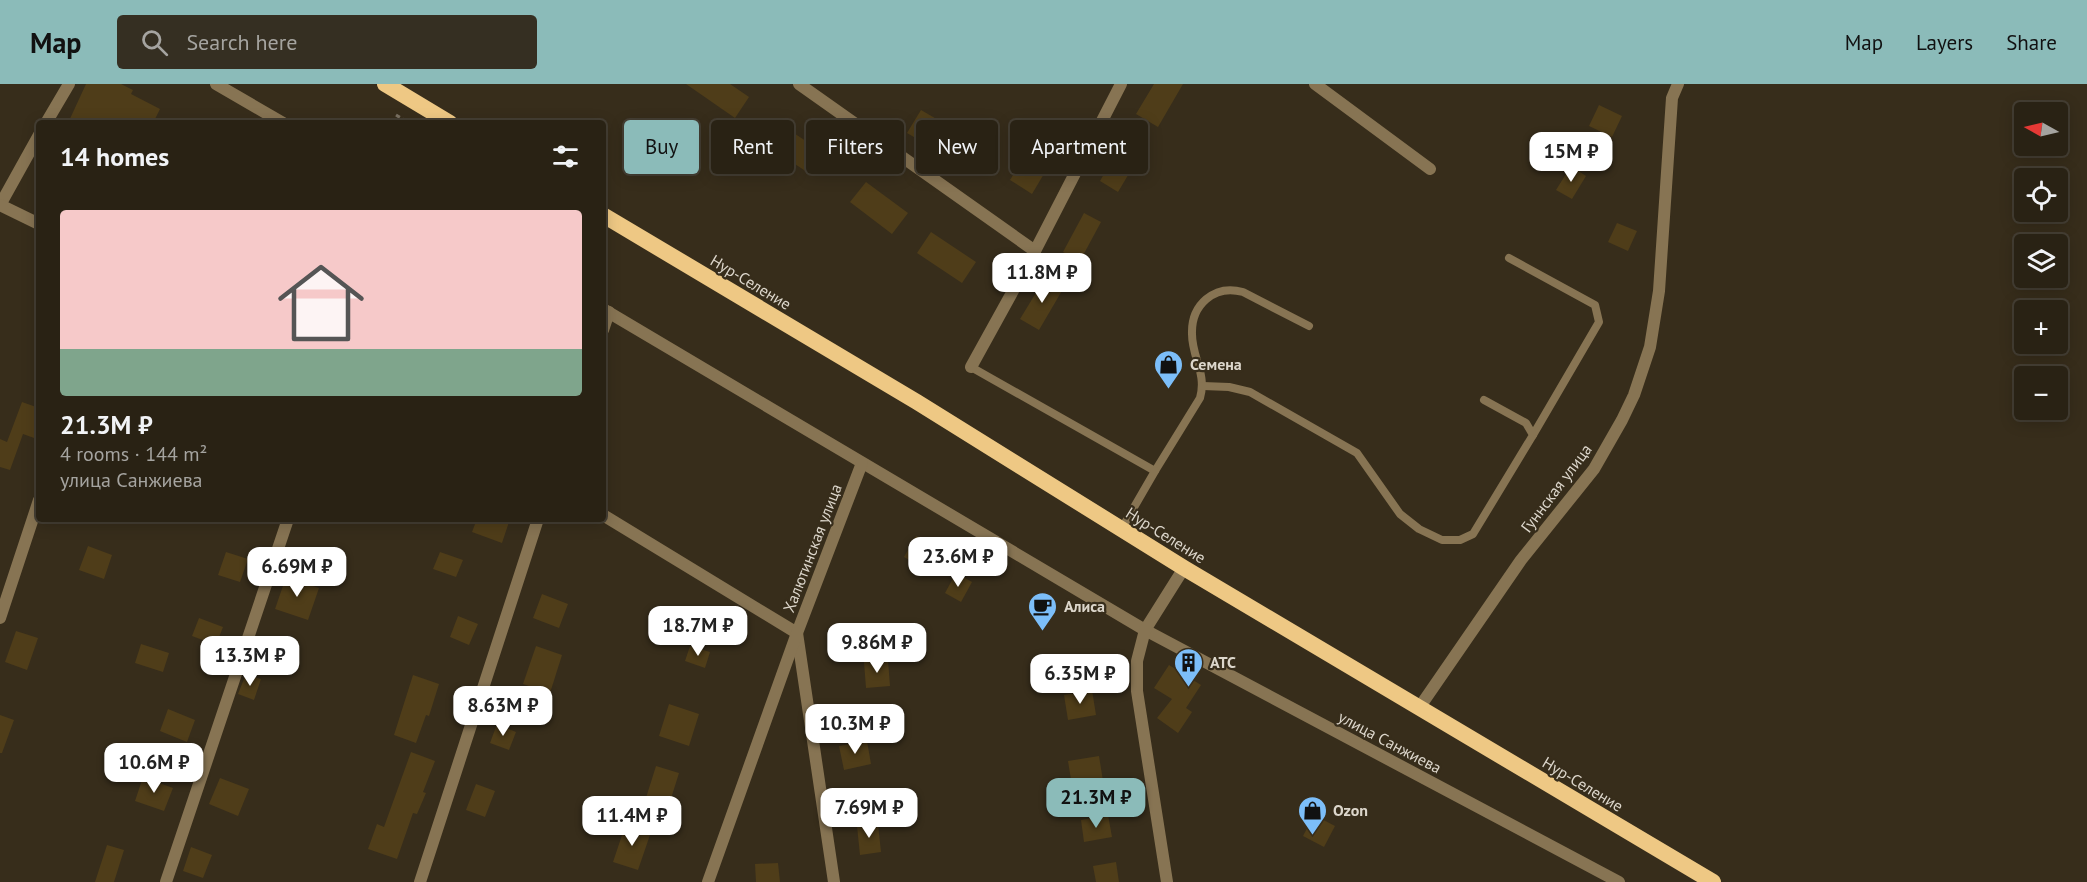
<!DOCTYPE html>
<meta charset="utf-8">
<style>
body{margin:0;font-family:"PT Sans",sans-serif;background:#352f22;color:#f1f3f6;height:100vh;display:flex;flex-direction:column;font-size:22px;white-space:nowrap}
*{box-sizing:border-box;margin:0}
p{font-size:20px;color:#a5a4a0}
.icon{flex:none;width:33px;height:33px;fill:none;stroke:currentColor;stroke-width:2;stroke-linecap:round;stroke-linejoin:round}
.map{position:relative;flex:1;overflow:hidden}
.sheet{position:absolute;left:36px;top:36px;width:570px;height:402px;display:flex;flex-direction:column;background:#292214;border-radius:6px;box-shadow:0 3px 15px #0003,0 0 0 2px #453f34}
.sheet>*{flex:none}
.hud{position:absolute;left:624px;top:36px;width:570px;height:54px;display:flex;gap:12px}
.needle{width:39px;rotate:278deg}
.fabs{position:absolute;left:2014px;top:18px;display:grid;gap:12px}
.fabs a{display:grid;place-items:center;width:54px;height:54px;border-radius:6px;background:#292214;box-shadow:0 3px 15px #0003,0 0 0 2px #453f34;font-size:30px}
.price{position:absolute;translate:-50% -51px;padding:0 14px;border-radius:12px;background:#fff;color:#222;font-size:20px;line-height:39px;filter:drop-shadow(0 2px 3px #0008)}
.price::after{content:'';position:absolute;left:50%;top:36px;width:18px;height:14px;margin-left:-9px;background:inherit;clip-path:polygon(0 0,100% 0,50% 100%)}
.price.on{background:#8bbbb9;color:#111}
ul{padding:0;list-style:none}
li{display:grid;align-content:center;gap:12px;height:318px;padding:0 24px}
li span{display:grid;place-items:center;height:186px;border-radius:6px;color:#555}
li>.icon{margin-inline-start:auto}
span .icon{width:108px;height:108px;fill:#fffc;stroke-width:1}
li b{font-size:26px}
h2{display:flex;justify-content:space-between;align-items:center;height:72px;padding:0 24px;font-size:26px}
.tag{padding:0 21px;border-radius:6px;background:#292214;box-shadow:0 3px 15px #0003,0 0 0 2px #453f34;font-size:21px;line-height:54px}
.tag.on{background:#8bbbb9;color:#111}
header{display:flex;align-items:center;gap:36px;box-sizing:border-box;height:84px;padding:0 30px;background:#8bbbb9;color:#111}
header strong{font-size:28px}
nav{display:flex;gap:33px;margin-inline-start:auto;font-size:21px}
.search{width:420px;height:54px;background:#352f22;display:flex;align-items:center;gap:15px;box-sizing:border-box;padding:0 21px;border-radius:6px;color:#a5a4a0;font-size:22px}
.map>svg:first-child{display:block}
</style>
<header>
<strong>Map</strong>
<div class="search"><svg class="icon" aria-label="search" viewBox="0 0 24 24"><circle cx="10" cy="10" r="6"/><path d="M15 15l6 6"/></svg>Search here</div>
<nav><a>Map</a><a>Layers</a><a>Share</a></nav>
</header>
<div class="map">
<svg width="2087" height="798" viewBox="0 0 2087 798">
<rect width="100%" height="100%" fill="#372d1b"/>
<!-- building -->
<g fill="#4f3d19">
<polygon points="86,0 121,0 133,6 131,10 160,25 153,39 68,39"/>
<polygon points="686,0 730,0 749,13 735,34"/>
<polygon points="1154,0 1183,0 1158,43 1136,30"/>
<polygon points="1599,21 1622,32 1612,53 1589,42"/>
<polygon points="921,26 964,51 950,74 907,49"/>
<polygon points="777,38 821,67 807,88 763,59"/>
<polygon points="1032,60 1054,73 1032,110 1010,96"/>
<polygon points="1121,60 1140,71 1118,108 1100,97"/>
<polygon points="1571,82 1586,92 1572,115 1556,106"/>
<polygon points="866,98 908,129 892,150 850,118"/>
<polygon points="1084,129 1101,138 1080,177 1063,168"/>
<polygon points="1617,139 1637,147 1628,167 1608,158"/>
<polygon points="931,148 976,178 962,199 917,169"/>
<polygon points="1045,194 1063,205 1039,246 1020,235"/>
<polygon points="22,318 39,324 39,342 34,354 23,350 10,386 0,383 0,355 7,358"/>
<polygon points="477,435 510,435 502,459 472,448"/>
<polygon points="916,452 938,464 925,485 904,473"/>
<polygon points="88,462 112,471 104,495 79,486"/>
<polygon points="226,468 248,475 240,498 218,491"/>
<polygon points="440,468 463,476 456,493 433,485"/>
<polygon points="956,489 972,498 961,518 945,509"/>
<polygon points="286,493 319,504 308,536 275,525"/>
<polygon points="542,510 568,520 559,544 533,534"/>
<polygon points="458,532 478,540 469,561 450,553"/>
<polygon points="199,534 223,543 216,561 192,552"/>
<polygon points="16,547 38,554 27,586 5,578"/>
<polygon points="141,560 169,569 163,588 135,579"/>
<polygon points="536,562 562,571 550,609 523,600"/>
<polygon points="690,562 710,568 705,584 685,577"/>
<polygon points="888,576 890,602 866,604 864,578"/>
<polygon points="1169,581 1201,601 1186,624 1192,628 1178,649 1157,634 1172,615 1154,604"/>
<polygon points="246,590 261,595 254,616 238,610"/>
<polygon points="413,591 439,600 429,632 426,631 416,659 394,651"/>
<polygon points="1092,606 1096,631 1068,636 1064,611"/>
<polygon points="669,620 699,630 689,662 659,652"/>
<polygon points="168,625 195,636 187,658 160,647"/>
<polygon points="0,631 14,636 2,669 0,669"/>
<polygon points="497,640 516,648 509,666 490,659"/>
<polygon points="867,657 871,680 844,686 839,662"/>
<polygon points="411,668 435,677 423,708 426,709 417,730 413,729 397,775 368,765 377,740 384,743"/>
<polygon points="1099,672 1104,703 1073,708 1068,677"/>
<polygon points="656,682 679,689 668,724 645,717"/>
<polygon points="143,693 173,704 164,727 135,717"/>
<polygon points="220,694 249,705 238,732 209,720"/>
<polygon points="476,700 495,707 485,733 466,726"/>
<polygon points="1108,731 1112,753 1084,758 1081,736"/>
<polygon points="1314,731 1335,742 1324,763 1303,752"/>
<polygon points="626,739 651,748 638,786 613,778"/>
<polygon points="878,740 881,768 860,771 857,742"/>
<polygon points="107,761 124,766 114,798 95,798"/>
<polygon points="191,763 212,771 203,794 183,787"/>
<polygon points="1116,778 1119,798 1096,798 1093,782"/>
<polygon points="778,779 780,798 756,798 755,780"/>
</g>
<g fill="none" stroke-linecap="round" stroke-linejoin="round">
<!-- path -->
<polyline stroke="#7a7162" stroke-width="3" stroke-dasharray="4.5 3" stroke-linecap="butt" points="396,31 409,39"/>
<!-- service -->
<g stroke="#877453" stroke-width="8">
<polyline points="1509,174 1595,221 1599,238 1533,351"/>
<path d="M971,283l184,104 45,-73c7,-25 -8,-40 -8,-64 -1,-29 22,-50 51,-42l66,34"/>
<polyline points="1203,302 1229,303 1250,308 1357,369 1400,430 1419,445 1442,456 1460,456 1473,450 1533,351 1526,339 1484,316"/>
<polyline points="1122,444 1155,387"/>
</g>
<!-- minor -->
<g stroke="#877453" stroke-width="12">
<polyline points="216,0 283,39"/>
<polyline points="799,0 1035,167"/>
<polyline points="1315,0 1430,85"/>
<polyline points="46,39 69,0"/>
<polyline points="0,121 39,51"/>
<polyline points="0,121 39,140"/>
<polyline points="603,225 1145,546 1619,798"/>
<polyline points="603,246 609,228"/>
<polyline points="971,283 1035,167 1121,0"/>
<polyline points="603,431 797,549 834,798"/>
<polyline points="0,534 39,416"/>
<polyline points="1419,624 1521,476 1594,385 1622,336 1634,311 1650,263 1659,207 1672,14 1678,0"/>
<polyline points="166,798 288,435"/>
<polyline points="420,798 538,435"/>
<polyline points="708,798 797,549 862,379"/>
<polyline points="1167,798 1137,607 1137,577 1145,546 1184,484"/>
</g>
<!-- trunk -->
<g stroke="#eec884" stroke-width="16">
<polyline points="385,0 450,39"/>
<polyline points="603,131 917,318 1184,484 1713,798"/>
</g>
</g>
<!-- icons -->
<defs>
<symbol id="shop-pin" viewBox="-11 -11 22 30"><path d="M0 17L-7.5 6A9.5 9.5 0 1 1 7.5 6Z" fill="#7cbef9" stroke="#372d1b"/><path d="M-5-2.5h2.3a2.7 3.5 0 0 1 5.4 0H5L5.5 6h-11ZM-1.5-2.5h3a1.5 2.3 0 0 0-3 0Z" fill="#111"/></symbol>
<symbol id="cafe-pin" viewBox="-11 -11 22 30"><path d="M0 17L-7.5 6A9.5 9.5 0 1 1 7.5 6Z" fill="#7cbef9" stroke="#372d1b"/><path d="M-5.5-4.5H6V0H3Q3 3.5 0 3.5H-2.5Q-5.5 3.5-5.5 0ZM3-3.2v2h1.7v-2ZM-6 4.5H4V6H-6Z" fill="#111"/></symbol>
<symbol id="building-pin" viewBox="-11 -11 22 30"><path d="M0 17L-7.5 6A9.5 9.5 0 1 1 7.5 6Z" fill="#7cbef9" stroke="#372d1b"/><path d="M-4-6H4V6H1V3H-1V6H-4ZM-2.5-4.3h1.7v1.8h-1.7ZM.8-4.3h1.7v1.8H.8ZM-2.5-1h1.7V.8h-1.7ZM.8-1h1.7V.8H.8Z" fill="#111"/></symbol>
</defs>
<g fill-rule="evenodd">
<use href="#shop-pin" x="1152" y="264" width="33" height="45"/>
<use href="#cafe-pin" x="1026" y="506" width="33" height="45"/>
<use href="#building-pin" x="1172" y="562" width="33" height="45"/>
<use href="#shop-pin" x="1296" y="710" width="33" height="45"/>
</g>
<g text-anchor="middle" stroke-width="4.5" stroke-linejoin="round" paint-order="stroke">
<!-- street labels -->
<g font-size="16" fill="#dcd6cb" stroke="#372d1b">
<text transform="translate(751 198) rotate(31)" y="6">Нур-Селение</text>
<text transform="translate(1556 404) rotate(-53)" y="6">Гуннская улица</text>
<text transform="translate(1166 451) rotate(32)" y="6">Нур-Селение</text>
<text transform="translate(812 464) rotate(-69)" y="6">Халютинская улица</text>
<text transform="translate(1390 658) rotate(28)" y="6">улица Санжиева</text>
<text transform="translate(1583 700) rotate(31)" y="6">Нур-Селение</text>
</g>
<!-- poi labels -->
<g font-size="16" font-weight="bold" fill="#dcd6cb" stroke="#372d1b" text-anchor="start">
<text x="1190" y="286">Семена</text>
<text x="1064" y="528">Алиса</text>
<text x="1210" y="584">АТС</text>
<text x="1333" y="732">Ozon</text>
</g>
</g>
</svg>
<div class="fabs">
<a><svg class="needle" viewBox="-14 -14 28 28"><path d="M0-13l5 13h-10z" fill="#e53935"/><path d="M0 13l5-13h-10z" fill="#a5a4a0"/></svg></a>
<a><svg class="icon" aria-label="locate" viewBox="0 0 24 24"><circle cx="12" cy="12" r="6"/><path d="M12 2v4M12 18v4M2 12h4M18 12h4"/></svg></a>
<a><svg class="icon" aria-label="layers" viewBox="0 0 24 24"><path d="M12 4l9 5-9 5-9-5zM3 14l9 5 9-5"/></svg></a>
<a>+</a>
<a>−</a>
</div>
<b class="price" style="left:1571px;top:99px">15M ₽</b>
<b class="price" style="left:1042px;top:220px">11.8M ₽</b>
<b class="price" style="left:958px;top:504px">23.6M ₽</b>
<b class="price" style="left:297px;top:514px">6.69M ₽</b>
<b class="price" style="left:698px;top:573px">18.7M ₽</b>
<b class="price" style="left:877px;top:590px">9.86M ₽</b>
<b class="price" style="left:250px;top:603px">13.3M ₽</b>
<b class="price" style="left:1080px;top:621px">6.35M ₽</b>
<b class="price" style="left:503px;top:653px">8.63M ₽</b>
<b class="price" style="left:855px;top:671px">10.3M ₽</b>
<b class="price" style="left:154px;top:710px">10.6M ₽</b>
<b class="price on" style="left:1096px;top:745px">21.3M ₽</b>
<b class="price" style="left:869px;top:755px">7.69M ₽</b>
<b class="price" style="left:632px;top:763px">11.4M ₽</b>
<div class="hud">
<a class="tag on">Buy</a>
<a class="tag">Rent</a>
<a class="tag">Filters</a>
<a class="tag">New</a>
<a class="tag">Apartment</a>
</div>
<section class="sheet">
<h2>14 homes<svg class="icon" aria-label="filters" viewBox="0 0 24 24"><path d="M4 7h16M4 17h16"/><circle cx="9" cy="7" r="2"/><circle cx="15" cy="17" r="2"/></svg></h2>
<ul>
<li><span style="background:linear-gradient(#f6c9c9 75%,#7fa58c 0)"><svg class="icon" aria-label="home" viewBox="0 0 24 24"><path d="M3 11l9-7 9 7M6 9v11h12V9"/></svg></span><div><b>21.3M ₽</b><p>4 rooms · 144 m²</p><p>улица Санжиева</p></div></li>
</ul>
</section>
</div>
